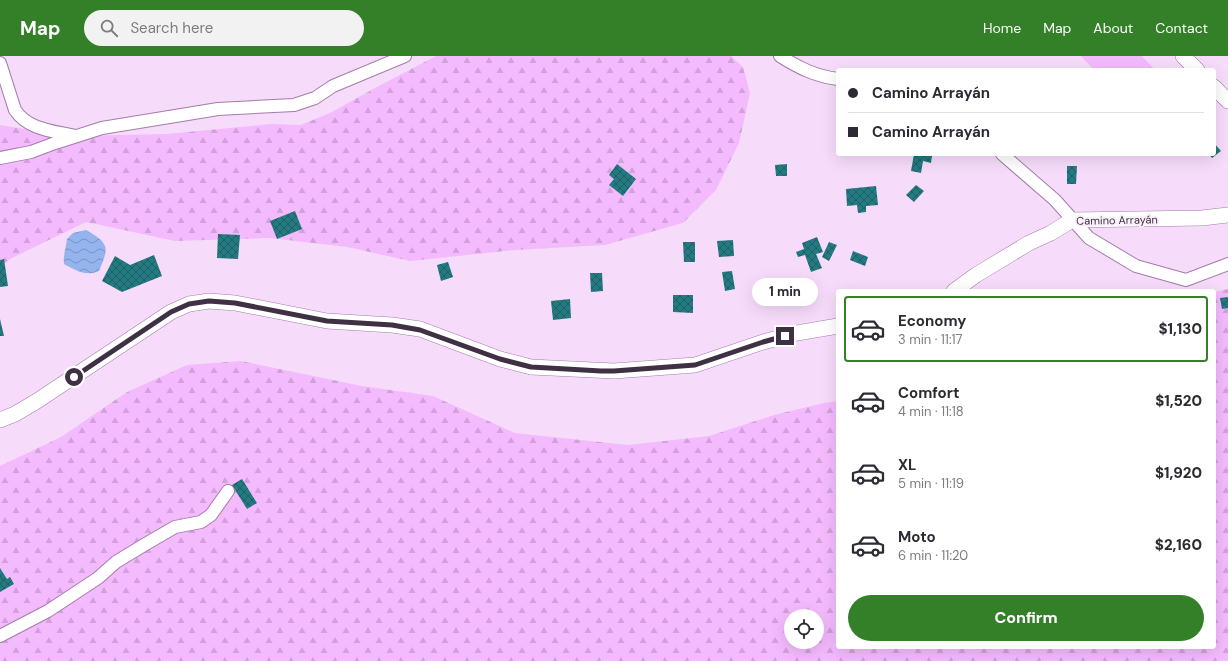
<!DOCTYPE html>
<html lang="en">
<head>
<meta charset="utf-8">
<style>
	:root { --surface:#fff; --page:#f2f2f3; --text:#2b2b33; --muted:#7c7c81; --line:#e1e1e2; --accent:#338029 }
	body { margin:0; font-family:"DM Sans",sans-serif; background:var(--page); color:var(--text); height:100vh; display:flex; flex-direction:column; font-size:15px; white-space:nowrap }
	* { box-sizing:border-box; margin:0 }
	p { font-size:13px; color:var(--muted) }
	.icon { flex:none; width:22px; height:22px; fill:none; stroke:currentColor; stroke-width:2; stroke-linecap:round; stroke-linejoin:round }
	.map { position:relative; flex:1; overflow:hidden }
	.panel { position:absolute; left:836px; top:233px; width:380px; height:360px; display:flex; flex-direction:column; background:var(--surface); border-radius:4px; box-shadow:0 4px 16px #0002 }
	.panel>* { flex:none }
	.guide { position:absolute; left:836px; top:12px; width:380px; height:88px; border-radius:4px; box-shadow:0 4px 16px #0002; display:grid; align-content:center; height:88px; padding:0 12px; background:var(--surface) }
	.controls { position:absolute; left:784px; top:553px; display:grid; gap:8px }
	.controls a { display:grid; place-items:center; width:40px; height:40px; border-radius:50%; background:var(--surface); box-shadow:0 4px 16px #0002; font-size:20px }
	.end { position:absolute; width:18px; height:18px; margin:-9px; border:5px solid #403043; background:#fff; box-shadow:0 0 0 2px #fff }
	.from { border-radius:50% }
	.bubble { position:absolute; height:28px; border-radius:14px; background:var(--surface); box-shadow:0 4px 16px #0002; font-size:13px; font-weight:800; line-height:28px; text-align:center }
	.guide b { display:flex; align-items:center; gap:14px; height:38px; font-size:15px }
	.guide b+b { border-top:1px solid var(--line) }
	.guide i { width:10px; height:10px; background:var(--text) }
	ul { padding:7px 0 0; list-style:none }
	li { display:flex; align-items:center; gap:12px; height:66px; margin:0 8px 6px; padding:0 4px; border:2px solid transparent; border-radius:4px }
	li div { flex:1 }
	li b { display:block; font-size:15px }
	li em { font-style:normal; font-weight:800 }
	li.selected { border-color:var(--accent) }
	li>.icon { width:36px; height:36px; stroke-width:1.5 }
	.primary-button { display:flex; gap:8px; margin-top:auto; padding:8px 12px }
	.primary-button a { flex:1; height:46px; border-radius:24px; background:var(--accent); color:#fff; font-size:16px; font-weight:800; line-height:46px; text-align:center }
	header { display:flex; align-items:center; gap:24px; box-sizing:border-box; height:56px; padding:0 20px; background:var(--accent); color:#fff }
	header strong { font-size:19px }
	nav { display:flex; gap:22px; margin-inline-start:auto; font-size:14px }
	.search { width:280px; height:36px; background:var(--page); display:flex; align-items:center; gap:10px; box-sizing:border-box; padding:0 14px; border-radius:22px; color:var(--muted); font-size:15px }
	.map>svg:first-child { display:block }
	.forest { fill:url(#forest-firs); fill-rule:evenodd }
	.garden { fill:#f4bafe }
	.water { fill:url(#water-waves) }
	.building { fill:url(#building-cross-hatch) }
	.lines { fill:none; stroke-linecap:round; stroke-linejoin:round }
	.minor-casing { stroke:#a37caa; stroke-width:14 }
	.tertiary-casing { stroke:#a37caa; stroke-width:16 }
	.minor { stroke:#fff; stroke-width:12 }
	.tertiary { stroke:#fff; stroke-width:15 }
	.route { stroke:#403043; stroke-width:5 }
	.labels { text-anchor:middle; stroke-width:4; stroke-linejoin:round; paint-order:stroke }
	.street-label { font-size:11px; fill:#403043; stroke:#f9f0fa }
</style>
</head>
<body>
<header>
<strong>Map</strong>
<div class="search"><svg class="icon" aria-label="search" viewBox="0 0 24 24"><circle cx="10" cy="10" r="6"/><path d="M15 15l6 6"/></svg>Search here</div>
<nav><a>Home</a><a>Map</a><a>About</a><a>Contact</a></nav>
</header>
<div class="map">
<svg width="1228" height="605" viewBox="0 0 1228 605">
	<defs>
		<pattern id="forest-firs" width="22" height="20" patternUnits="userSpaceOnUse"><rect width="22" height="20" fill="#f4bafe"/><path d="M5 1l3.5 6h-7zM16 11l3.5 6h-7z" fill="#d2a0db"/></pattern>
		<pattern id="water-waves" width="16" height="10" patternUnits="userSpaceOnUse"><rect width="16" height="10" fill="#93b4ed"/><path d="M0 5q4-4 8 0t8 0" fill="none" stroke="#7993c2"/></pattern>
		<pattern id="building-cross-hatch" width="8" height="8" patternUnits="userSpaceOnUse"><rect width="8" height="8" fill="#237b81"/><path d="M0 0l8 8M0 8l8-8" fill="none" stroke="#1f6066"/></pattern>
	</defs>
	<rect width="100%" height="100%" fill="#f6dcfa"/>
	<g class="forest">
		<path d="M436,0H731L743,11L750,37L739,87L716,134L683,167L605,189L516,194L410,205L347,191L270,182L175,185L86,166L12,202L0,210V69L68,80L166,78L272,68L301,69L332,56L375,32Z"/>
		<path d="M1228,233V605H0V410L61,381L127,336L187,309L241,305L362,330L433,340L515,377L628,389L709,380L774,359L824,347L838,345V591H1214V236ZM791,560H817V586H791Z"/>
	</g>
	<path class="garden" d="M1081,0H1142L1155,14H1094Z"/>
	<path class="water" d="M86,174C110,188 109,191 99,215C86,221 75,214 64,208C63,200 66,191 67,183L73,177Z"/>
	<g class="building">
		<path d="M1214,87L1221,95L1212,102L1209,98H1214Z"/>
		<path d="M914,98H925L932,100L931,107L923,105L921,117L911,115Z"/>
		<path d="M617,108L636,123L623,140L609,129L614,123L609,119Z"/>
		<path d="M787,108V120H776L775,109Z"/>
		<path d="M1067,110H1077L1076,128H1067Z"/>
		<path d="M916,129L924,135L914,146L906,139Z"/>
		<path d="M876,130L878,149L866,150V156L858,157L857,149L847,150L846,133Z"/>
		<path d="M295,155L302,173L277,183L270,165Z"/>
		<path d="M218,178L240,179L238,203L217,202Z"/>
		<path d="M817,181L823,196L816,198L822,212L811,216L805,199L798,201L796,196L804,193L802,187Z"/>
		<path d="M733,184L734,200L719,201L717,185Z"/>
		<path d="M683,186H695V206H684Z"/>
		<path d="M829,186L837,189L829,205L822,201Z"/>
		<path d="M853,195L868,201L865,210L850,204Z"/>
		<path d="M154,199L162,220L122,236L102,225L115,200L130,209Z"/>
		<path d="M4,203L8,230L0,231V204Z"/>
		<path d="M448,206L453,221L441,225L437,209Z"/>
		<path d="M732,215L735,233L725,235L722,216Z"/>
		<path d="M590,217H602L603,235L591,236Z"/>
		<path d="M673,239H693V257L673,256Z"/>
		<path d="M1228,241V252L1222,253L1220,242Z"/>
		<path d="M570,243L571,262L553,264L551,245Z"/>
		<path d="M0,263L4,280H0Z"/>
		<path d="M242,423L257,447L247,453L232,429Z"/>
		<path d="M0,512L7,523L10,521L14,528L0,536Z"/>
	</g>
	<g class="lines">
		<g class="minor-casing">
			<g id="minor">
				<path d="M780,0C799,12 815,20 838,23"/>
				<path d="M0,7L15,54C28,74 54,75 75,80"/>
				<path d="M1002,98L1055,144L1089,182L1136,210L1186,224L1228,208"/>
				<path d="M0,102L31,96L55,87L102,72L218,53L294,49L315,42L333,30L405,0"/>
				<path d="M0,580L48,555L98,522L116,506L144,489L175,471L201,466L211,459L228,435"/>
			</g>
		</g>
		<g class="tertiary-casing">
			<g id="tertiary">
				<path d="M1183,0L1197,14"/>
				<path d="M1214,31L1228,45"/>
				<path d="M954,235L976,219L1029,187L1051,177L1072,164L1202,162L1228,159"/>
				<path d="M0,364L15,358L37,345L171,256L189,248L209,245L235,247L327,265L392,269L420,273L500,303L531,311L614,315L695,309L763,286L797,277L838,270"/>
			</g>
		</g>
		<use href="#minor" class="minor"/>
		<use href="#tertiary" class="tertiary"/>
	</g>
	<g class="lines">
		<path class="route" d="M74,321L171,256L189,248L209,245L235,247L327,265L392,269L420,274L500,303L531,311L601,315H614L695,309L763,286L785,280"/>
	</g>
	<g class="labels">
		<g class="street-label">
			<text transform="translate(1117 164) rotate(-1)" y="4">Camino Arrayán</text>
		</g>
	</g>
</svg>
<div class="controls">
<a><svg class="icon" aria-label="locate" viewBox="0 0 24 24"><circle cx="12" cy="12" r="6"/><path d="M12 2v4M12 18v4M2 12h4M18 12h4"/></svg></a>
</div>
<i class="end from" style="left:74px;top:321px"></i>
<i class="end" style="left:785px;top:280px"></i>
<div class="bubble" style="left:752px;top:222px;width:66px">1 min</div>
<div class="guide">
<b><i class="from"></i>Camino Arrayán</b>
<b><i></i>Camino Arrayán</b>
</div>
<section class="panel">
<ul>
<li class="selected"><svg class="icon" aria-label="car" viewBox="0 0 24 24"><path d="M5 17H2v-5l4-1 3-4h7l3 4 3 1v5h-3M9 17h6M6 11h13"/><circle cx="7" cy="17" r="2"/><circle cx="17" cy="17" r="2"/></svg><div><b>Economy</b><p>3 min · 11:17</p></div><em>$1,130</em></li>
<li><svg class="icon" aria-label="car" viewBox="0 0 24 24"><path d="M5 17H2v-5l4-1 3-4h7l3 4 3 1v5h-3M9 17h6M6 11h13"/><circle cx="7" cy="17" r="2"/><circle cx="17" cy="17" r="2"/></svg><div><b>Comfort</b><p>4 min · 11:18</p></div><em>$1,520</em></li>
<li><svg class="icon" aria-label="car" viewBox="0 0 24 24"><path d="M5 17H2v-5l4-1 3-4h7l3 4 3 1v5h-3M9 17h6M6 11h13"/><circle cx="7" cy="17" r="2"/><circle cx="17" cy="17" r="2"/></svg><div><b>XL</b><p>5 min · 11:19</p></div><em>$1,920</em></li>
<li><svg class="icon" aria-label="car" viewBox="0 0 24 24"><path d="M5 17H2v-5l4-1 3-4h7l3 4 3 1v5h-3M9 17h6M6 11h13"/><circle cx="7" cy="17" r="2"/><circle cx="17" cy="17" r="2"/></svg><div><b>Moto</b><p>6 min · 11:20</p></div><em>$2,160</em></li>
</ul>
<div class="primary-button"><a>Confirm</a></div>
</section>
</div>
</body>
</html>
